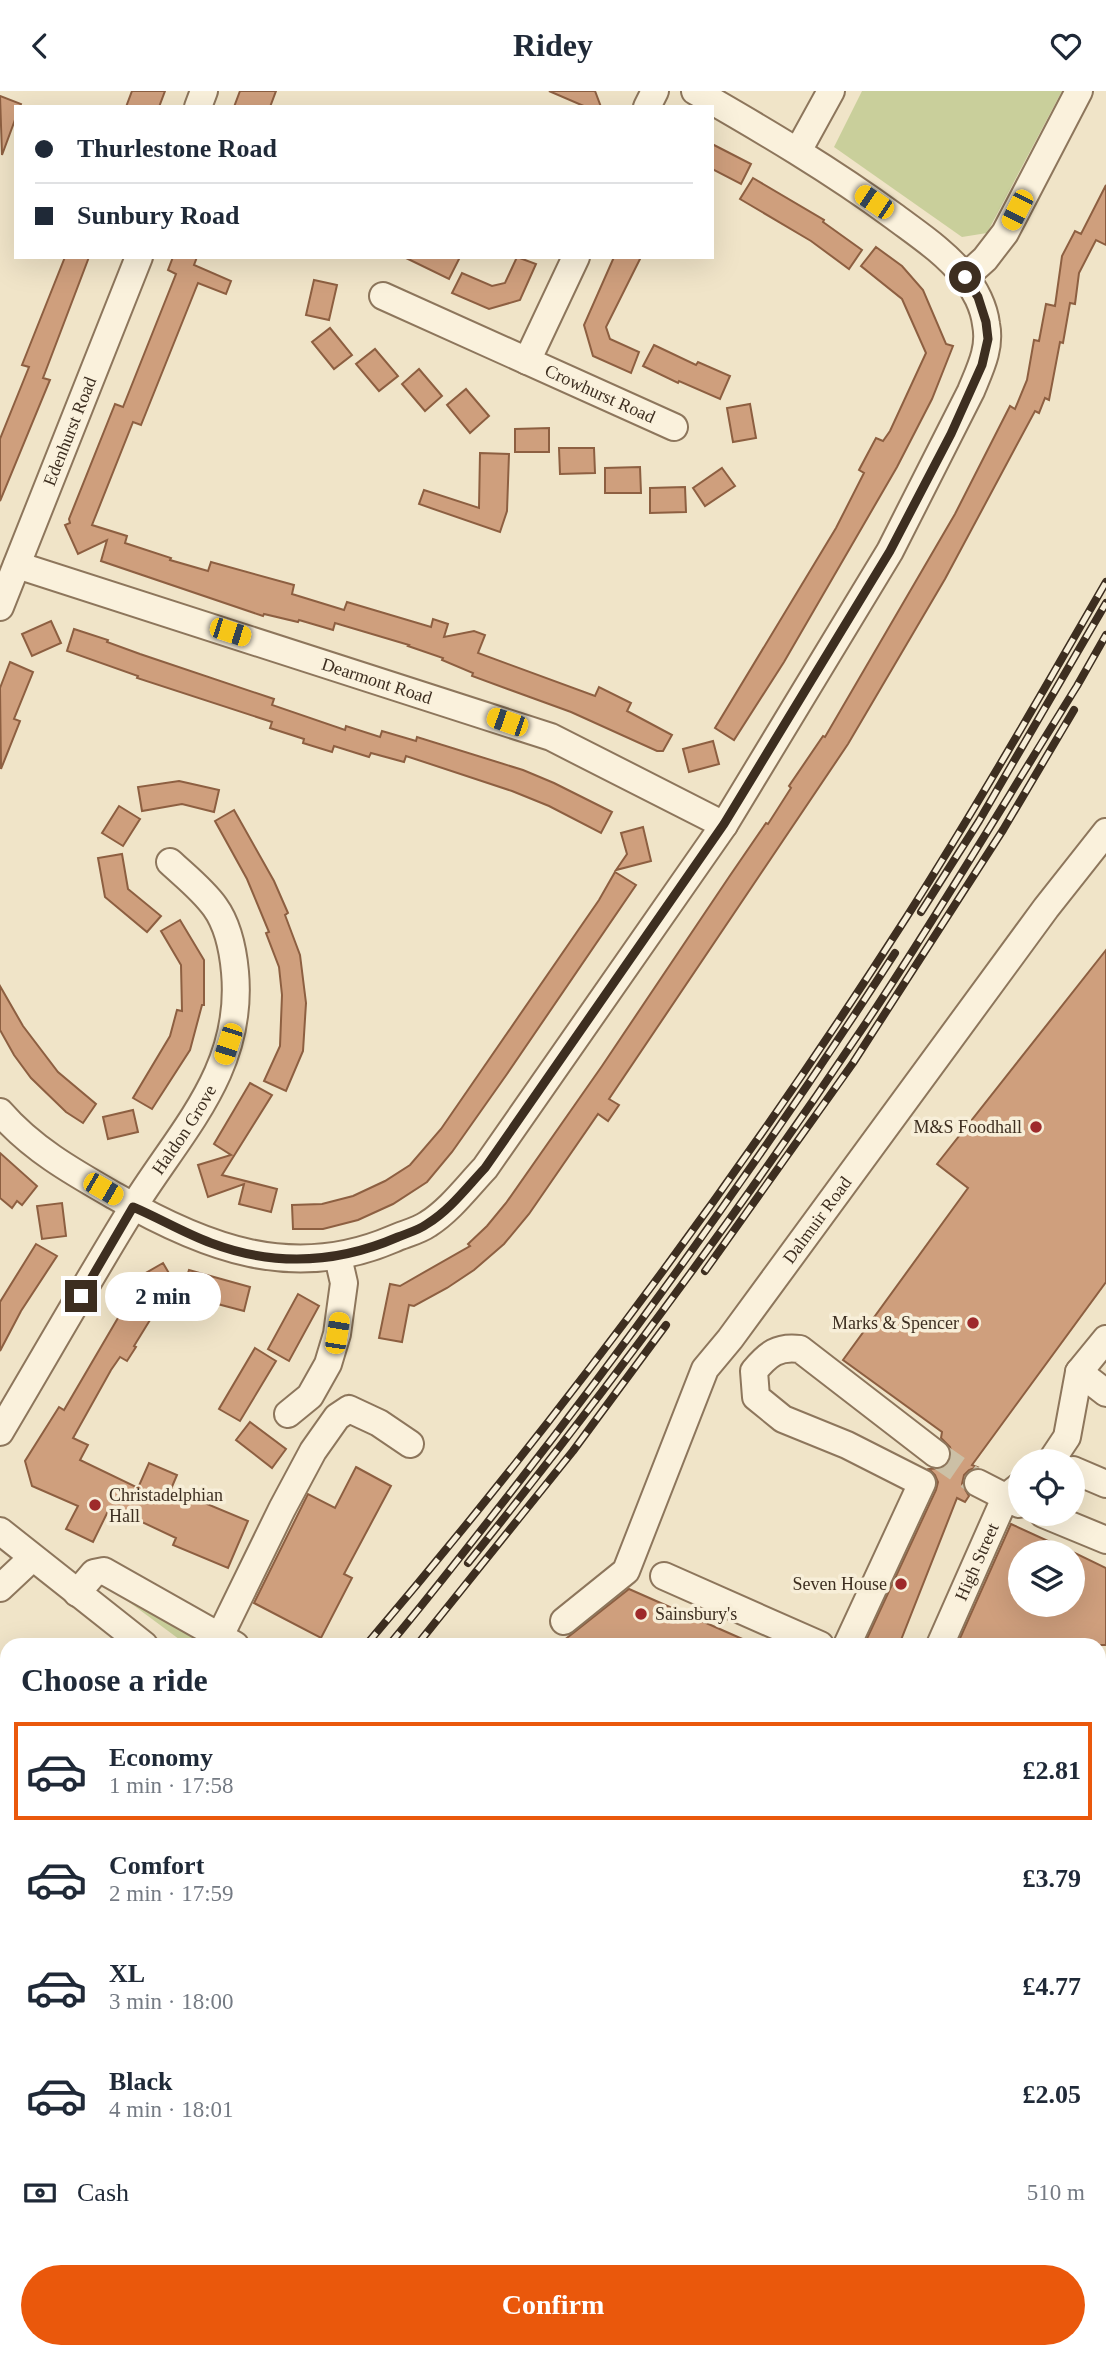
<!DOCTYPE html>
<html lang="en">
<head>
<meta charset="utf-8">
<style>
	:root { --surface:#fff; --page:#f2f2f3; --text:#1f2937; --muted:#747a83; --line:#e0e1e3; --accent:#ea580c }
	body { margin:0; font-family:Georgia,serif; background:var(--page); color:var(--text); height:100vh; display:flex; flex-direction:column; font-size:26px; white-space:nowrap }
	* { box-sizing:border-box; margin:0 }
	p { font-size:23px; color:var(--muted) }
	.icon { flex:none; width:38px; height:38px; fill:none; stroke:currentColor; stroke-width:2; stroke-linecap:round; stroke-linejoin:round }
	.map { position:relative; flex:1; overflow:hidden }
	.panel { position:absolute; left:0px; top:1547px; width:1106px; height:721px; display:flex; flex-direction:column; background:var(--surface); border-radius:21px 21px 0 0; box-shadow:0 7px 28px #0002 }
	.panel>* { flex:none }
	.banner { position:absolute; left:14px; top:14px; width:700px; height:154px; border-radius:0px; box-shadow:0 7px 28px #0002; display:grid; align-content:center; height:154px; padding:0 21px; background:var(--surface) }
	.fabs { position:absolute; left:1008px; top:1358px; display:grid; gap:14px }
	.fabs a { display:grid; place-items:center; width:77px; height:77px; border-radius:50%; background:var(--surface); box-shadow:0 7px 28px #0002; font-size:35px }
	.end { position:absolute; width:32px; height:32px; margin:-16px; border:9px solid #3d2e20; background:#fff; box-shadow:0 0 0 4px #fff }
	.from { border-radius:50% }
	.bubble { position:absolute; height:49px; border-radius:24px; background:var(--surface); box-shadow:0 7px 28px #0002; font-size:23px; font-weight:700; line-height:49px; text-align:center }
	.car { position:absolute; width:21px; height:42px; margin:-21px -10px; border-radius:9px; box-shadow:0 0 5px 2px #0007; background:linear-gradient(#f5c518 24%,#345 0 40%,#f5c518 0 76%,#345 0 86%,#f5c518 0) }
	.banner b { display:flex; align-items:center; gap:24px; height:66px; font-size:26px }
	.banner b+b { border-top:2px solid var(--line) }
	.banner i { width:18px; height:18px; background:var(--text) }
	ul { padding:0; list-style:none }
	li { display:flex; align-items:center; gap:21px; height:98px; margin:0 14px 10px; padding:0 7px; border:4px solid transparent; border-radius:0px }
	li div { flex:1 }
	li b { display:block; font-size:26px }
	li em { font-style:normal; font-weight:700 }
	li.selected { border-color:var(--accent) }
	li>.icon { width:63px; height:63px; stroke-width:1.5 }
	h2 { padding:0 21px; font-size:32px; line-height:84px }
	.pay { display:flex; align-items:center; gap:18px; height:77px; padding:0 21px; font-size:26px }
	.pay p { margin-inline-start:auto }
	.action { display:flex; gap:14px; margin-top:auto; padding:14px 21px }
	.action a { flex:1; height:80px; border-radius:42px; background:var(--accent); color:#fff; font-size:28px; font-weight:700; line-height:80px; text-align:center }
	header { display:flex; justify-content:space-between; align-items:center; height:91px; padding:0 21px; background:var(--surface); font-size:32px; font-weight:700 }
	.map>svg:first-child { display:block }
	.green { fill:#c9cf9b }
	.lines { fill:none; stroke-linecap:round; stroke-linejoin:round }
	.river { stroke:#a9c4bc; stroke-width:35 }
	.building { fill:#cf9f7d; stroke:#8d5f41; stroke-width:2 }
	.minor-tunnel { stroke:#ccc0a6; stroke-width:26; stroke-dasharray:26 13; stroke-linecap:butt }
	.minor-casing { stroke:#8d765c; stroke-width:30 }
	.minor { stroke:#faf1dc; stroke-width:26 }
	.rail-casing { stroke:#3d2e20; stroke-width:8 }
	.rail { stroke:#f7eed8; stroke-width:5; stroke-dasharray:16; stroke-linecap:butt }
	.route { stroke:#3d2e20; stroke-width:9 }
	.poi-dot { fill:#9e2a2b; stroke:#f7eed8; stroke-width:2.5 }
	.labels { text-anchor:middle; stroke-width:7; stroke-linejoin:round; paint-order:stroke }
	.street-label { font-size:18px; fill:#3d2e20; stroke:#f7eed8 }
	.poi-label { font-size:18px; fill:#3d2e20; stroke:#f7eed8; text-anchor:end }
</style>
</head>
<body>
<header><svg class="icon" aria-label="back" viewBox="0 0 24 24"><path d="M15 5l-7 7 7 7"/></svg>Ridey<svg class="icon" aria-label="heart" viewBox="0 0 24 24"><path d="M12 20l-8-8c-3-5 5-10 8-4 3-6 11-1 8 4z"/></svg></header>
<div class="map">
<svg width="1106" height="2268" viewBox="0 0 1106 2268">
	<rect width="100%" height="100%" fill="#f0e4c8"/>
	<g class="green">
		<path d="M862,0H1062L987,142L962,146L834,56Z"/>
		<path d="M125,1508H130L218,1554H187Z"/>
		<path d="M236,2261H277L282,2268H225Z"/>
		<path d="M362,2261H491L496,2268H352Z"/>
	</g>
	<g class="lines">
		<path class="river" d="M0,2115L6,2108"/>
	</g>
	<g class="building">
		<path d="M132,0H165L159,16H126Z"/>
		<path d="M240,0H276L270,16H234Z"/>
		<path d="M549,0H595L601,16H586Z"/>
		<path d="M0,5L21,13L20,16H16V26L2,64Z"/>
		<path d="M712,53L751,73L741,93L712,78Z"/>
		<path d="M753,87L824,129L823,131L862,159L849,178L811,150L740,108Z"/>
		<path d="M1106,94V154L1096,149L1079,182L1075,213L1070,212L1063,252L1060,251L1049,309L1045,307L1039,322L1035,320L945,488L848,653L609,1008L619,1014L608,1030L598,1023L529,1123L504,1153L474,1179L447,1197L414,1215L409,1214L402,1251L379,1247L390,1193L400,1195L470,1155L468,1153L487,1135L506,1112L602,975L729,786L766,732L768,733L791,697L789,695L823,645L825,646L955,423L1010,315L1015,318L1027,289L1034,249L1039,250L1046,213L1055,215L1062,165L1075,140L1081,143Z"/>
		<path d="M876,156L902,175L923,199L946,253L953,255L932,308L897,376L784,571L734,649L715,637L836,437L864,382L859,379L876,347L883,350L890,340L926,262L902,208L861,175Z"/>
		<path d="M65,166H89L43,287L50,289L0,410V348L29,276L22,274Z"/>
		<path d="M173,166H197L194,174L231,190L226,203L198,192L141,334L133,331L92,434L127,445L125,452L171,467L170,469L208,480L211,471L294,494L292,503L344,519L347,511L431,536L433,528L448,533L444,546L474,540L485,544L478,562L595,605L599,596L631,612L627,620L672,644L663,660H657L571,621L472,585L473,582L442,569L443,567L408,555L409,554L335,532L333,539L299,529L298,531L264,523L263,525L101,470L107,449L78,463L65,434L70,432L69,428L115,313L123,316L176,183L168,179Z"/>
		<path d="M404,166H460L449,188Z"/>
		<path d="M517,166L536,173L520,209L489,218L452,202L462,182L492,195L505,192Z"/>
		<path d="M614,166H641L606,236L610,248L639,261L631,282L593,265L584,234Z"/>
		<path d="M314,189L337,194L329,229L306,224Z"/>
		<path d="M330,237L352,264L334,278L312,251Z"/>
		<path d="M654,254L696,274L698,271L730,285L720,308L679,290L678,292L643,275Z"/>
		<path d="M375,258L398,285L379,300L356,273Z"/>
		<path d="M419,278L442,305L425,320L402,293Z"/>
		<path d="M466,298L489,325L470,342L447,314Z"/>
		<path d="M750,313L756,347L733,351L727,317Z"/>
		<path d="M549,337V361H515V338Z"/>
		<path d="M559,357H594L595,382L560,383Z"/>
		<path d="M480,362L509,363L507,420L500,441L419,413L424,399L479,417Z"/>
		<path d="M640,376L641,402H605V377Z"/>
		<path d="M722,377L735,395L705,415L693,397Z"/>
		<path d="M685,396L686,421L650,422V397Z"/>
		<path d="M51,530L61,552L32,565L22,543Z"/>
		<path d="M74,538L108,549L107,551L140,563L274,608L272,614L345,639L346,635L380,646L382,640L416,650L417,646L523,679L554,692L612,721L601,742L549,715L512,700L406,665L404,671L371,662L369,666L334,655L332,661L303,652L304,648L270,637L272,631L137,587L138,585L67,560Z"/>
		<path d="M10,571L33,581L14,628L20,630L1,678L0,597Z"/>
		<path d="M713,650L719,673L689,681L683,658Z"/>
		<path d="M179,690L219,699L214,721L182,713L142,720L138,696Z"/>
		<path d="M119,715L140,728L123,755L102,742Z"/>
		<path d="M234,719L274,790L288,822L285,824L300,864L306,912L303,960L286,1000L264,990L280,955L282,904L279,876L266,842L269,841L247,788L215,730Z"/>
		<path d="M643,736L651,770L616,779L627,763L621,742Z"/>
		<path d="M122,763L128,798L161,825L147,841L105,806L98,767Z"/>
		<path d="M615,781L636,794L507,983L452,1061L427,1091L393,1113L358,1129L323,1138H293L292,1114L322,1113L353,1105L385,1090L410,1074L441,1038L599,809Z"/>
		<path d="M180,829L204,869V914H202L190,959L152,1018L133,1007L170,945L177,919L182,920L181,874L161,840Z"/>
		<path d="M1106,859V1191L972,1374L977,1376L969,1379L964,1384L962,1393L969,1405L965,1411L957,1407L899,1554H864L936,1399L938,1391L935,1384L929,1378L943,1377L949,1372L952,1364L950,1356L941,1347L942,1341L843,1269L968,1097L937,1073Z"/>
		<path d="M0,895L23,935L58,981L96,1013L83,1032L66,1021L31,987L14,964L0,939Z"/>
		<path d="M250,992L272,1004L222,1084L277,1098L271,1121L239,1113L244,1093L208,1106L198,1074L231,1064L214,1053Z"/>
		<path d="M133,1019L138,1041L108,1048L103,1026Z"/>
		<path d="M0,1062L37,1095L22,1114L17,1110L12,1117L0,1107Z"/>
		<path d="M62,1112L66,1145L42,1148L37,1115Z"/>
		<path d="M36,1153L57,1165L21,1220L0,1260V1211Z"/>
		<path d="M163,1172L181,1203L189,1179L250,1196L244,1220L206,1210L205,1215L166,1203L134,1255L136,1256L127,1270L120,1266L111,1279L73,1347L88,1354L80,1369L138,1397L149,1372L177,1384L171,1398L248,1430L228,1477L173,1454L176,1447L110,1416L93,1451L66,1438L78,1415L32,1395L25,1370L59,1316L64,1319L139,1191L137,1187Z"/>
		<path d="M298,1203L319,1215L289,1270L268,1258Z"/>
		<path d="M255,1257L276,1270L240,1330L219,1318Z"/>
		<path d="M250,1331L286,1358L272,1377L236,1349Z"/>
		<path d="M356,1376L391,1395L344,1483L352,1487L321,1547L254,1512L308,1403L335,1417Z"/>
		<path d="M1011,1433L1072,1461H1020V1514H1073V1461L1106,1477V1554H957Z"/>
		<path d="M629,1498L756,1554H558Z"/>
	</g>
	<g class="lines">
		<path class="minor-tunnel" d="M936,1363L978,1392"/>
		<g class="minor-casing">
			<g id="minor">
				<path d="M198,16L204,0"/>
				<path d="M647,16L655,0"/>
				<path d="M798,60L831,0"/>
				<path d="M965,186L985,168L1005,142L1079,0"/>
				<path id="s1" d="M383,205L674,336"/>
				<path d="M527,270L576,166"/>
				<path id="s2" d="M17,474L551,646L724,734"/>
				<path id="s3" d="M0,516L139,166"/>
				<path d="M0,1021C32,1058 73,1081 115,1105C205,1157 293,1191 393,1148C404,1143 418,1140 428,1133C450,1119 467,1096 485,1077L724,734L890,460L971,300C980,278 991,257 986,233C984,216 975,198 964,185C945,161 919,144 895,126C831,79 763,39 695,0"/>
				<path d="M1079,1281L1106,1302"/>
				<path d="M288,1323L310,1305L328,1273L337,1243L344,1192L338,1166"/>
				<path id="s4" d="M0,1341C44,1267 87,1191 132,1118C180,1040 244,980 235,881C233,859 228,834 215,816C203,799 185,785 170,771"/>
				<path d="M1051,1370L1067,1346L1079,1281L1106,1248"/>
				<path d="M1073,1379L1106,1393"/>
				<path d="M978,1392L1019,1413"/>
				<path d="M1043,1423L1106,1449"/>
				<path d="M0,1440L144,1554"/>
				<path d="M664,1485L820,1554"/>
				<path d="M0,1497L32,1467"/>
				<path d="M77,1502L94,1482L104,1480L235,1554"/>
				<path id="s5" d="M564,1530L626,1480L705,1278L730,1248L1046,817L1106,741"/>
				<path d="M220,1545L282,1418L313,1360L337,1326L349,1318L379,1332L410,1353"/>
				<path d="M847,1554L922,1392L847,1354L783,1328L756,1306L754,1280C768,1263 778,1255 800,1258L936,1363"/>
				<path id="s6" d="M940,1554L1005,1407L1020,1395"/>
				<path d="M1099,1703L1106,1692"/>
				<path d="M0,1777L7,1771"/>
				<path d="M1099,2025L1106,2027"/>
				<path d="M1099,2053L1106,2055"/>
				<path d="M0,2179L7,2167"/>
				<path d="M0,2206L7,2215"/>
				<path d="M717,2261L729,2266"/>
				<path d="M1008,2261L1037,2268"/>
				<path d="M52,2268L67,2261"/>
				<path d="M970,2268L972,2261"/>
				<path d="M1058,2268L1065,2261"/>
			</g>
		</g>
		<use href="#minor" class="minor"/>
		<g class="rail-casing">
			<g id="rail">
				<path d="M921,821L979,730L1106,512"/>
				<path d="M705,1180L853,972L1003,739L1074,619"/>
				<path d="M468,1472C608,1298 741,1118 866,932C939,822 1007,707 1077,595L1106,544"/>
				<path d="M366,1554C562,1324 743,1081 906,827C976,717 1041,604 1106,491"/>
				<path d="M389,1554C431,1504 471,1452 511,1401C647,1227 775,1047 895,862"/>
				<path d="M417,1554L573,1360L666,1234"/>
				<path d="M0,1969L7,1962"/>
				<path d="M0,1993L7,1986"/>
				<path d="M0,2010L7,2002"/>
				<path d="M0,2029L7,2021"/>
			</g>
		</g>
		<use href="#rail" class="rail"/>
	</g>
	<g class="lines">
		<path class="route" d="M81,1205L133,1116C159,1127 184,1142 211,1152C275,1176 336,1173 398,1146C408,1142 419,1139 427,1133C450,1119 467,1096 485,1077L724,733L890,460L951,343L982,274L988,248L986,231L978,206L965,186"/>
	</g>
	<g class="poi-dot">
		<circle cx="1036" cy="1036" r="7"/>
		<circle cx="973" cy="1232" r="7"/>
		<circle cx="95" cy="1414" r="7"/>
		<circle cx="901" cy="1493" r="7"/>
		<circle cx="641" cy="1523" r="7"/>
	</g>
	<g class="labels">
		<g class="street-label">
			<text dy="6" stroke="none"><textPath href="#s1" startOffset="238">Crowhurst Road</textPath></text>
			<text dy="6" stroke="none"><textPath href="#s3" startOffset="189">Edenhurst Road</textPath></text>
			<text dy="6" stroke="none"><textPath href="#s2" startOffset="378">Dearmont Road</textPath></text>
			<text dy="6" stroke="none"><textPath href="#s4" startOffset="354">Haldon Grove</textPath></text>
			<text dy="6" stroke="none"><textPath href="#s5" startOffset="483">Dalmuir Road</textPath></text>
			<text dy="6" stroke="none"><textPath href="#s6" startOffset="91">High Street</textPath></text>
		</g>
		<g class="poi-label">
			<text x="1022" y="1042">M&amp;S Foodhall</text>
			<text x="959" y="1238">Marks &amp; Spencer</text>
			<text x="109" y="1410" text-anchor="start">Christadelphian<tspan x="109" dy="21">Hall</tspan></text>
			<text x="887" y="1499">Seven House</text>
			<text x="655" y="1529" text-anchor="start">Sainsbury's</text>
		</g>
	</g>
</svg>
<div class="fabs">
<a><svg class="icon" aria-label="locate" viewBox="0 0 24 24"><circle cx="12" cy="12" r="6"/><path d="M12 2v4M12 18v4M2 12h4M18 12h4"/></svg></a>
<a><svg class="icon" aria-label="layers" viewBox="0 0 24 24"><path d="M12 4l9 5-9 5-9-5zM3 14l9 5 9-5"/></svg></a>
</div>
<i class="end from" style="left:965px;top:186px"></i>
<i class="end" style="left:81px;top:1205px"></i>
<div class="bubble" style="left:105px;top:1181px;width:116px">2 min</div>
<i class="car" style="left:874px;top:111px;rotate:304deg"></i>
<i class="car" style="left:1017px;top:119px;rotate:207deg"></i>
<i class="car" style="left:230px;top:541px;rotate:108deg"></i>
<i class="car" style="left:507px;top:631px;rotate:289deg"></i>
<i class="car" style="left:228px;top:953px;rotate:198deg"></i>
<i class="car" style="left:103px;top:1098px;rotate:120deg"></i>
<i class="car" style="left:337px;top:1242px;rotate:9deg"></i>
<div class="banner">
<b><i class="from"></i>Thurlestone Road</b>
<b><i></i>Sunbury Road</b>
</div>
<section class="panel">
<h2>Choose a ride</h2>
<ul>
<li class="selected"><svg class="icon" aria-label="car" viewBox="0 0 24 24"><path d="M5 17H2v-5l4-1 3-4h7l3 4 3 1v5h-3M9 17h6M6 11h13"/><circle cx="7" cy="17" r="2"/><circle cx="17" cy="17" r="2"/></svg><div><b>Economy</b><p>1 min · 17:58</p></div><em>£2.81</em></li>
<li><svg class="icon" aria-label="car" viewBox="0 0 24 24"><path d="M5 17H2v-5l4-1 3-4h7l3 4 3 1v5h-3M9 17h6M6 11h13"/><circle cx="7" cy="17" r="2"/><circle cx="17" cy="17" r="2"/></svg><div><b>Comfort</b><p>2 min · 17:59</p></div><em>£3.79</em></li>
<li><svg class="icon" aria-label="car" viewBox="0 0 24 24"><path d="M5 17H2v-5l4-1 3-4h7l3 4 3 1v5h-3M9 17h6M6 11h13"/><circle cx="7" cy="17" r="2"/><circle cx="17" cy="17" r="2"/></svg><div><b>XL</b><p>3 min · 18:00</p></div><em>£4.77</em></li>
<li><svg class="icon" aria-label="car" viewBox="0 0 24 24"><path d="M5 17H2v-5l4-1 3-4h7l3 4 3 1v5h-3M9 17h6M6 11h13"/><circle cx="7" cy="17" r="2"/><circle cx="17" cy="17" r="2"/></svg><div><b>Black</b><p>4 min · 18:01</p></div><em>£2.05</em></li>
</ul>
<div class="pay"><svg class="icon" aria-label="cash" viewBox="0 0 24 24"><path d="M3 7h18v10H3z"/><circle cx="12" cy="12" r="2"/></svg>Cash<p>510 m</p></div>
<div class="action"><a>Confirm</a></div>
</section>
</div>
</body>
</html>
